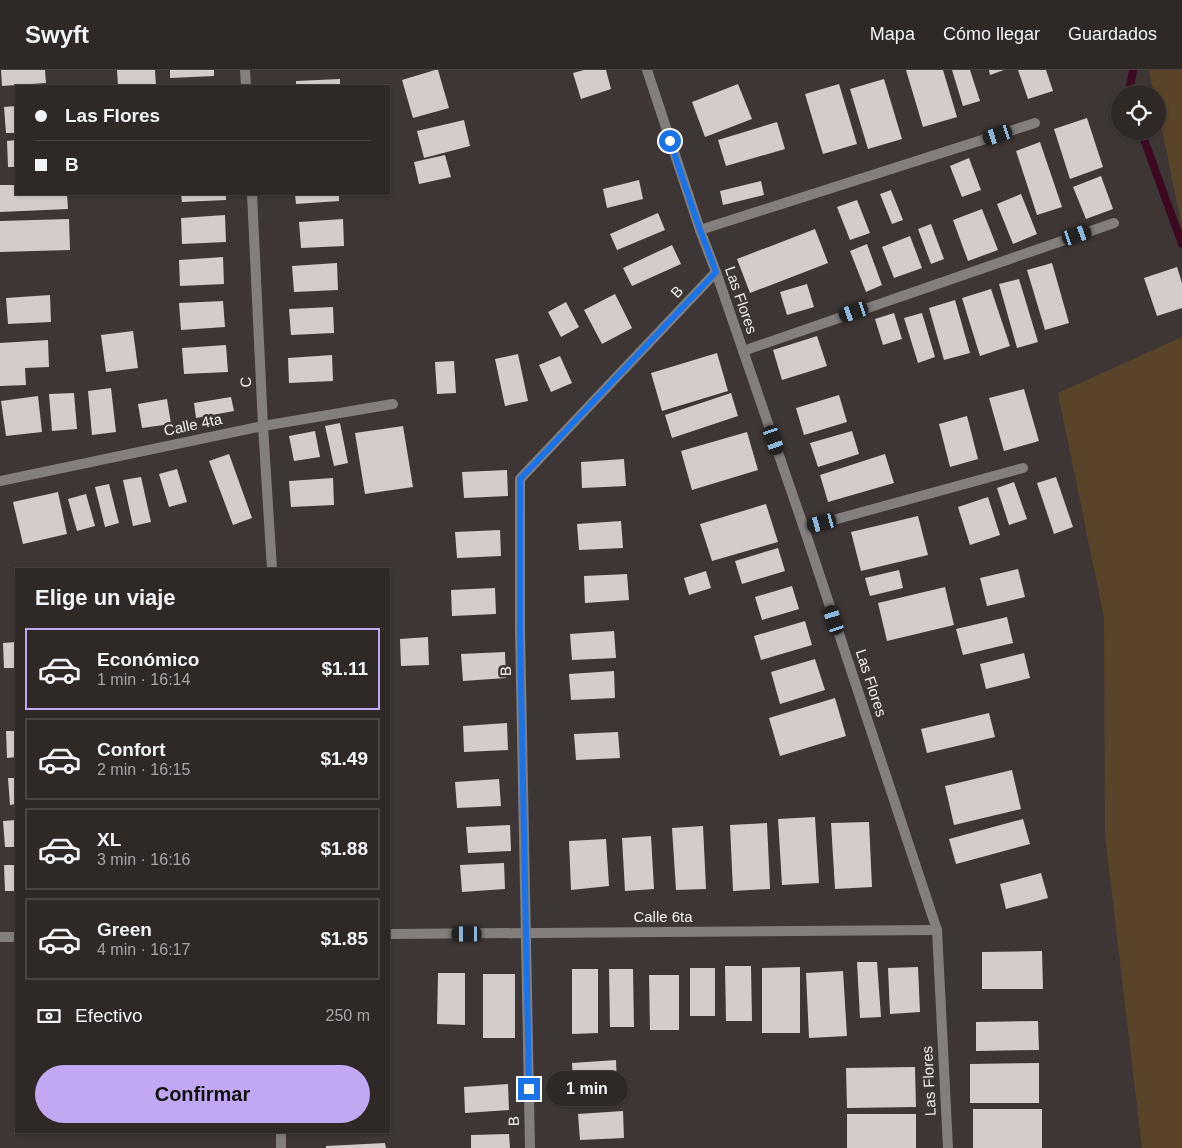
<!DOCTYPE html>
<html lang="es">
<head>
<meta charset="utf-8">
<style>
	:root { --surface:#2e2827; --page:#36302f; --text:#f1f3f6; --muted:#a7a6a7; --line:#494444; --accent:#c2a8f3 }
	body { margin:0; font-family:Helvetica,sans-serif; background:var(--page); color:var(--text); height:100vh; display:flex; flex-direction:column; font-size:19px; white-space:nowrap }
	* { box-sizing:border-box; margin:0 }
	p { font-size:16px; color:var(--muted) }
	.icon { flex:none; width:28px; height:28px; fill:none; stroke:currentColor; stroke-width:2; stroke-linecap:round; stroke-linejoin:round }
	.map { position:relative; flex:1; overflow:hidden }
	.panel { position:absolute; left:15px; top:498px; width:375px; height:565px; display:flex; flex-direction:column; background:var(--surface); border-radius:0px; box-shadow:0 1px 4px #0004,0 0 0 1px var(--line) }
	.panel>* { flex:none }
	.banner { position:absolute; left:15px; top:15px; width:375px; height:110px; border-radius:0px; box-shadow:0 1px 4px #0004,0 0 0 1px var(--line); display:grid; align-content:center; height:110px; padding:0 20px; background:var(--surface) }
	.buttons { position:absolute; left:1111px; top:15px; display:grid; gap:10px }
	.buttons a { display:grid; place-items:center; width:55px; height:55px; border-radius:50%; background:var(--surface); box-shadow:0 1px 4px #0004,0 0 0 1px var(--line); font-size:25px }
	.end { position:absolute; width:22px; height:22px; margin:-11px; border:6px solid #1a73e8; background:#fff; box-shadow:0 0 0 2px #fff }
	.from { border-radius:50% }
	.bubble { position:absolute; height:35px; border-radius:18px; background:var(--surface); box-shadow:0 1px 4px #0004,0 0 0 1px var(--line); font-size:16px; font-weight:700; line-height:35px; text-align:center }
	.car { position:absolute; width:15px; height:30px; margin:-15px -8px; border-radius:6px; box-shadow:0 0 4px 1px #0007; background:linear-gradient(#222 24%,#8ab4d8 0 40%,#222 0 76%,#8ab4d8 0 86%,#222 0) }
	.banner b { display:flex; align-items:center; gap:18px; height:48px; font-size:19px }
	.banner b+b { border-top:1px solid var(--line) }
	.banner i { width:12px; height:12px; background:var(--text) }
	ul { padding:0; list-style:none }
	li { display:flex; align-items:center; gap:15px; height:82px; margin:0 10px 8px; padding:0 10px; border:2px solid var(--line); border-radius:0px }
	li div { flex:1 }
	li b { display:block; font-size:19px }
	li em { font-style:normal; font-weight:700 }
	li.selected { border-color:var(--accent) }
	li>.icon { width:45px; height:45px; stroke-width:1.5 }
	h2 { padding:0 20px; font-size:22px; line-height:60px }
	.pay { display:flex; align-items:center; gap:12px; height:55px; padding:0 20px; font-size:19px }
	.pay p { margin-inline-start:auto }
	.button { display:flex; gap:10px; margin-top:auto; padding:10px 20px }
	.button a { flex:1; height:58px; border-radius:30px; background:var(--accent); color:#111; font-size:20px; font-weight:700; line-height:58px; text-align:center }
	header { display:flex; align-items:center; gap:30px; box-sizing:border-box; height:70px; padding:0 25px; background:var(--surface); border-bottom:1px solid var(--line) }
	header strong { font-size:24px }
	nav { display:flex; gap:28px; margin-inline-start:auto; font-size:18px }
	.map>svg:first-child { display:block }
	.green { fill:#594429 }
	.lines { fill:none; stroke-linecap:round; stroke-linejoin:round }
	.stream { stroke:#3d0922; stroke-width:8 }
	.building { fill:#d4cbcb }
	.street { stroke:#827f7d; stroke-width:10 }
	.route { stroke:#1a73e8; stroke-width:6 }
	.labels { text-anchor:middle; stroke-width:5; stroke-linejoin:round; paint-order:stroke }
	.street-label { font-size:15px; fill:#f3efee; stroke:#3d3634 }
</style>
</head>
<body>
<header>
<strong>Swyft</strong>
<nav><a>Mapa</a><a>Cómo llegar</a><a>Guardados</a></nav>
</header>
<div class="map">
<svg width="1182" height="1078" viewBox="0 0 1182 1078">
	<rect width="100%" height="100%" fill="#3d3634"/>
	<g class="green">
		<path d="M1149,0H1182V157L1158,41V24H1154Z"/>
		<path d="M1182,267V1078H1142L1105,765L1104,548L1058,323Z"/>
	</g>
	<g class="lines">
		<g class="stream">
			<path d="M1129,24L1133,0"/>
			<path d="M1141,61L1182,174"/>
		</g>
	</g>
	<g class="building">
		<path d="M1,0H45L46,13L2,16Z"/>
		<path d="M117,0H155L156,16H118Z"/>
		<path d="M170,0H214V6L170,8Z"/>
		<path d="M435,0H438L449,38L413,48L402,10Z"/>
		<path d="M584,0H606L611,19L581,29L573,3Z"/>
		<path d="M906,0H943L957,47L923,57Z"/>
		<path d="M952,0H970L980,31L963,36Z"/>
		<path d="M989,0H1004L990,5Z"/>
		<path d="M1018,0H1046L1053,21L1028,29Z"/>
		<path d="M340,9V16H296V11Z"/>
		<path d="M884,9L902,69L868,79L850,19Z"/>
		<path d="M738,14L752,49L705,67L692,32Z"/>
		<path d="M839,14L857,74L823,84L805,24Z"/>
		<path d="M16,36V63H6L4,37Z"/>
		<path d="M1087,48L1103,97L1070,109L1054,59Z"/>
		<path d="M464,50L470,76L424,88L417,61Z"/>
		<path d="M777,52L785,79L726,96L718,70Z"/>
		<path d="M16,70V97H8L7,71Z"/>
		<path d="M1040,72L1062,137L1037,145L1016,81Z"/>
		<path d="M445,85L451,107L419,114L414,92Z"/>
		<path d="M969,88L981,120L962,127L950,96Z"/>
		<path d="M1101,106L1113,139L1086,149L1073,117Z"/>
		<path d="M639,110L643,129L607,138L603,119Z"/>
		<path d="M761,111L764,125L723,135L720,121Z"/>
		<path d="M0,115H16V124H67L68,139L0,142Z"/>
		<path d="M891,120L903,150L892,154L880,124Z"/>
		<path d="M181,124H226V130L182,132Z"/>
		<path d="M295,124H339V131L296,134Z"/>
		<path d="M1021,124L1037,164L1013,174L997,134Z"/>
		<path d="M857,130L870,163L850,170L837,137Z"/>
		<path d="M982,139L998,180L968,191L953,150Z"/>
		<path d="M658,143L665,160L617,180L610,164Z"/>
		<path d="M225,145L226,172L182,174L181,148Z"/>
		<path d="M69,149L70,180L0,182V151Z"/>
		<path d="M343,149L344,176L301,178L299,152Z"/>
		<path d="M931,154L944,189L931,194L918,159Z"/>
		<path d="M815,159L828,193L750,223L737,189Z"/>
		<path d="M910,166L922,198L894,208L882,177Z"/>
		<path d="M867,174L882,215L866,222L850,181Z"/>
		<path d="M672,175L681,194L632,216L623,198Z"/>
		<path d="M223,187L224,214L180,216L179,190Z"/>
		<path d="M337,193L338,220L294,222L292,196Z"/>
		<path d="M1052,193L1069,253L1045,260L1027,200Z"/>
		<path d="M1177,197L1182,213V238L1157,246L1144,208Z"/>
		<path d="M1019,209L1038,272L1017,278L999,214Z"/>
		<path d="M807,214L814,237L787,245L780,222Z"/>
		<path d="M991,219L1010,276L980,286L962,228Z"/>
		<path d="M615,224L632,258L602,274L584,240Z"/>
		<path d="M50,225L51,252L8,254L6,228Z"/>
		<path d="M955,230L970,283L944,290L929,238Z"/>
		<path d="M223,231L225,257L181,260L179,233Z"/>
		<path d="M566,232L579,257L561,267L548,242Z"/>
		<path d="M333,237L334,263L291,265L289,239Z"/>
		<path d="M894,243L902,269L883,275L875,249Z"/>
		<path d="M922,243L935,287L918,293L904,248Z"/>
		<path d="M133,261L138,298L106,302L101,265Z"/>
		<path d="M817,266L827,296L782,310L773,280Z"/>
		<path d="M48,270L49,297L25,298L26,315L0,316V273Z"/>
		<path d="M226,275L228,302L184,304L182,278Z"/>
		<path d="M717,283L728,321L662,341L651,303Z"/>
		<path d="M518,284L528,331L505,336L495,289Z"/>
		<path d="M332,285L333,311L289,313L288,288Z"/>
		<path d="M560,286L572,313L551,322L539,295Z"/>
		<path d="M454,291L456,323L437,324L435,292Z"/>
		<path d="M111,318L116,362L92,365L88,321Z"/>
		<path d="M1024,319L1039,371L1004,381L989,328Z"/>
		<path d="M74,323L77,359L52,361L49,324Z"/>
		<path d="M731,323L738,346L672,368L665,345Z"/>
		<path d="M839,325L847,352L804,365L796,338Z"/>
		<path d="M38,326L42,362L6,366L1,331Z"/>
		<path d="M231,327L234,341L196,348L194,333Z"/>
		<path d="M167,329L171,354L142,358L138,334Z"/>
		<path d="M967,346L978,389L950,397L939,354Z"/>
		<path d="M340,353L348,393L334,396L325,356Z"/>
		<path d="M403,356L413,417L365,424L355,363Z"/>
		<path d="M315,361L320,387L294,391L289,366Z"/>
		<path d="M852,361L859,384L818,397L810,373Z"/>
		<path d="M747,362L758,400L692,420L681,381Z"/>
		<path d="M229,384L252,448L233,455L209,391Z"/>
		<path d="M885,384L894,413L828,432L820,405Z"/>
		<path d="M624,389L626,416L582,418L581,392Z"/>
		<path d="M177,399L187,432L169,437L159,404Z"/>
		<path d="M507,400L508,426L464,428L462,402Z"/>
		<path d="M141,407L151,452L133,456L123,410Z"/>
		<path d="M1056,407L1073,457L1054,464L1037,413Z"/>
		<path d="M333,408L334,435L291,437L289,411Z"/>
		<path d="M1014,412L1027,449L1009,455L997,418Z"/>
		<path d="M109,414L119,453L105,457L95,417Z"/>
		<path d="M58,422L67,464L23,474L13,432Z"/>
		<path d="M86,424L95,456L77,461L68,429Z"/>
		<path d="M988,427L1000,465L970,475L958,437Z"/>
		<path d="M766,434L778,472L712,491L700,454Z"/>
		<path d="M918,446L928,485L861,501L851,462Z"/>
		<path d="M621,451L623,478L579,480L577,454Z"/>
		<path d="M500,460L501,486L457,488L455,462Z"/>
		<path d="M778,478L785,501L742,514L735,491Z"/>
		<path d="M1018,499L1025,527L987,536L980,508Z"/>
		<path d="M899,500L903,518L870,526L865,508Z"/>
		<path d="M706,501L711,518L689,525L684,508Z"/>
		<path d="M627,504L629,530L585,533L584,506Z"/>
		<path d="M792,516L799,539L762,550L755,527Z"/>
		<path d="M945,517L954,555L887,571L878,533Z"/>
		<path d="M495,518L496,544L452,546L451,520Z"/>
		<path d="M1007,547L1013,573L963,585L956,559Z"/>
		<path d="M805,551L812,575L761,590L754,566Z"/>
		<path d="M614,561L616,588L572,590L570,564Z"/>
		<path d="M428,567L429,595L401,596L400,569Z"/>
		<path d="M16,572V598H4L3,573Z"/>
		<path d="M505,582L506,608L463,611L461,584Z"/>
		<path d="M1024,583L1030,608L986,619L980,594Z"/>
		<path d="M815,589L825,620L780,634L771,602Z"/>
		<path d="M614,601L615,628L571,630L569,604Z"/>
		<path d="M835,628L846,666L780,686L769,648Z"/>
		<path d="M989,643L995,667L927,683L921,659Z"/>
		<path d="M507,653L508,680L464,682L463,656Z"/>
		<path d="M6,661H16V687L7,688Z"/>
		<path d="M618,662L620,688L576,690L574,664Z"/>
		<path d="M1012,700L1021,739L954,755L945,716Z"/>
		<path d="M8,708H16V734L10,735Z"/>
		<path d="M499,709L501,736L457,738L455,712Z"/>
		<path d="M815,747L819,813L782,815L778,749Z"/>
		<path d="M1023,749L1030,774L956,794L949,769Z"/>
		<path d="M16,750V777H5L3,751Z"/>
		<path d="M869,752L872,817L835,819L831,753Z"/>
		<path d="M767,753L770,819L733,821L730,755Z"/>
		<path d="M510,755L511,781L468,783L466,757Z"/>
		<path d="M703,756L706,819L676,820L672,758Z"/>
		<path d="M651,766L654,819L625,821L622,768Z"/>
		<path d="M606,769L609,816L571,820L569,771Z"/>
		<path d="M504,793L505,819L462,822L460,795Z"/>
		<path d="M4,795H16V821H5Z"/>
		<path d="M1041,803L1048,828L1006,839L1000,814Z"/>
		<path d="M1042,881L1043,919H982V882Z"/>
		<path d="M857,892H877L881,947L860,948Z"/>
		<path d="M725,896H751L752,951H726Z"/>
		<path d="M800,897V963H762V898Z"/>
		<path d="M918,897L920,942L890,944L888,898Z"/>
		<rect x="690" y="898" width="25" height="48"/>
		<path d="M572,899H598V963L572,964Z"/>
		<path d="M609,899H633L634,957H610Z"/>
		<path d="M843,901L847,966L809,968L806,903Z"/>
		<path d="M438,903H465V955L437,954Z"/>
		<rect x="483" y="904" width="32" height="64"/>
		<path d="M649,905H679V960H650Z"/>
		<path d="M1038,951L1039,980L976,981V952Z"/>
		<path d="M616,990L617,1016L573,1018L572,993Z"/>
		<path d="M1039,993V1033H970V994Z"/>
		<path d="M915,997L916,1037L847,1038L846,998Z"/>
		<path d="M508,1014L509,1040L465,1043L464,1017Z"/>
		<rect x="973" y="1039" width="69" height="39"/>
		<path d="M623,1041L624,1068L580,1070L578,1044Z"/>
		<rect x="847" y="1044" width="69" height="34"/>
		<path d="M509,1064L510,1078H471V1065Z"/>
		<path d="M385,1073L386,1078H326V1076Z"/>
	</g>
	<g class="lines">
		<g class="street">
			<path d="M245,0L246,16"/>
			<path d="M647,0L700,160L716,202L804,458L937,860L948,1078"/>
			<path d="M252,124L263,356L272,499"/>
			<path d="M700,160L1035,53"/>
			<path d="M743,281L1114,153"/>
			<path d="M0,411L263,356L393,334"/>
			<path d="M804,458L1023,398"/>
			<path d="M389,864L937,860"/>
			<path d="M0,867H16"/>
			<path d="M281,1078V1061"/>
			<path d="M530,1078L520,560V409L716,202"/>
		</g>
	</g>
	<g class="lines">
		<path class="route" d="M529,1019L520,560V409L716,202L700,160L670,71"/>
	</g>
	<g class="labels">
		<g class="street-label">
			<text transform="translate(677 222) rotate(-47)" y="5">B</text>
			<text transform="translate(741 230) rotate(71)" y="5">Las Flores</text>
			<text transform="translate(246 312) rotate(-93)" y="5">C</text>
			<text transform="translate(193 355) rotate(-12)" y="5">Calle 4ta</text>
			<text transform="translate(506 601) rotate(-91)" y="5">B</text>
			<text transform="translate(871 613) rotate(72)" y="5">Las Flores</text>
			<text x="663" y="852">Calle 6ta</text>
			<text transform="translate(929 1011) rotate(-93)" y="5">Las Flores</text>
			<text transform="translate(514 1051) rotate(-91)" y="5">B</text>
		</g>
	</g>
</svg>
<div class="buttons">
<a><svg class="icon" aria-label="locate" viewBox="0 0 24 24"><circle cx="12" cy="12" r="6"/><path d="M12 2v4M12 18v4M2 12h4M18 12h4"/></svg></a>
</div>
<i class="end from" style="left:670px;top:71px"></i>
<i class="end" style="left:529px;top:1019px"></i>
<div class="bubble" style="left:546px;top:1001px;width:82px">1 min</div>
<i class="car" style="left:998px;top:65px;rotate:252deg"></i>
<i class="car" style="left:1077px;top:165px;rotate:71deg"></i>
<i class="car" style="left:854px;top:242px;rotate:251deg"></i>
<i class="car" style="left:774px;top:370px;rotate:161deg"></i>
<i class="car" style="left:822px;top:453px;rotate:255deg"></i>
<i class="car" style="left:834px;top:550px;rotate:342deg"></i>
<i class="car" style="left:467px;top:864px;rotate:270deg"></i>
<div class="banner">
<b><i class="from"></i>Las Flores</b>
<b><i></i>B</b>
</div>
<section class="panel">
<h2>Elige un viaje</h2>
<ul>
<li class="selected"><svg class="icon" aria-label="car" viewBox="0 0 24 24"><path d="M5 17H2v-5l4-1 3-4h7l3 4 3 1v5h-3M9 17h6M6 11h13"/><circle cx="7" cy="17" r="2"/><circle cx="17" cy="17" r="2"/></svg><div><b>Económico</b><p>1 min · 16:14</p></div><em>$1.11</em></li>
<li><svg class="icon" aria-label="car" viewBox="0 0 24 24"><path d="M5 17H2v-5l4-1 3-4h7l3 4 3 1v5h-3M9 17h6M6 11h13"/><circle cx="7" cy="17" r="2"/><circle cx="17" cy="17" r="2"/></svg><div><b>Confort</b><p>2 min · 16:15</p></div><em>$1.49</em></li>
<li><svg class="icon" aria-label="car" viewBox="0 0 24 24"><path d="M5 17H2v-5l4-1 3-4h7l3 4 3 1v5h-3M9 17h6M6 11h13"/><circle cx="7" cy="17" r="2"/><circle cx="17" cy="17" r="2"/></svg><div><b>XL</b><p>3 min · 16:16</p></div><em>$1.88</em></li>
<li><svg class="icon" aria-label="car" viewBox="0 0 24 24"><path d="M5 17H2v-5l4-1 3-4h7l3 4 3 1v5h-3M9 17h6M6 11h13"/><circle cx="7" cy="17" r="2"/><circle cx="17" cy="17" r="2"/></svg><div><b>Green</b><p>4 min · 16:17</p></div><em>$1.85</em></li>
</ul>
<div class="pay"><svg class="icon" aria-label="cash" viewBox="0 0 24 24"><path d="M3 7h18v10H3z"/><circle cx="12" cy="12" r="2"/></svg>Efectivo<p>250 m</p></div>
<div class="button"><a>Confirmar</a></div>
</section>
</div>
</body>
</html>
